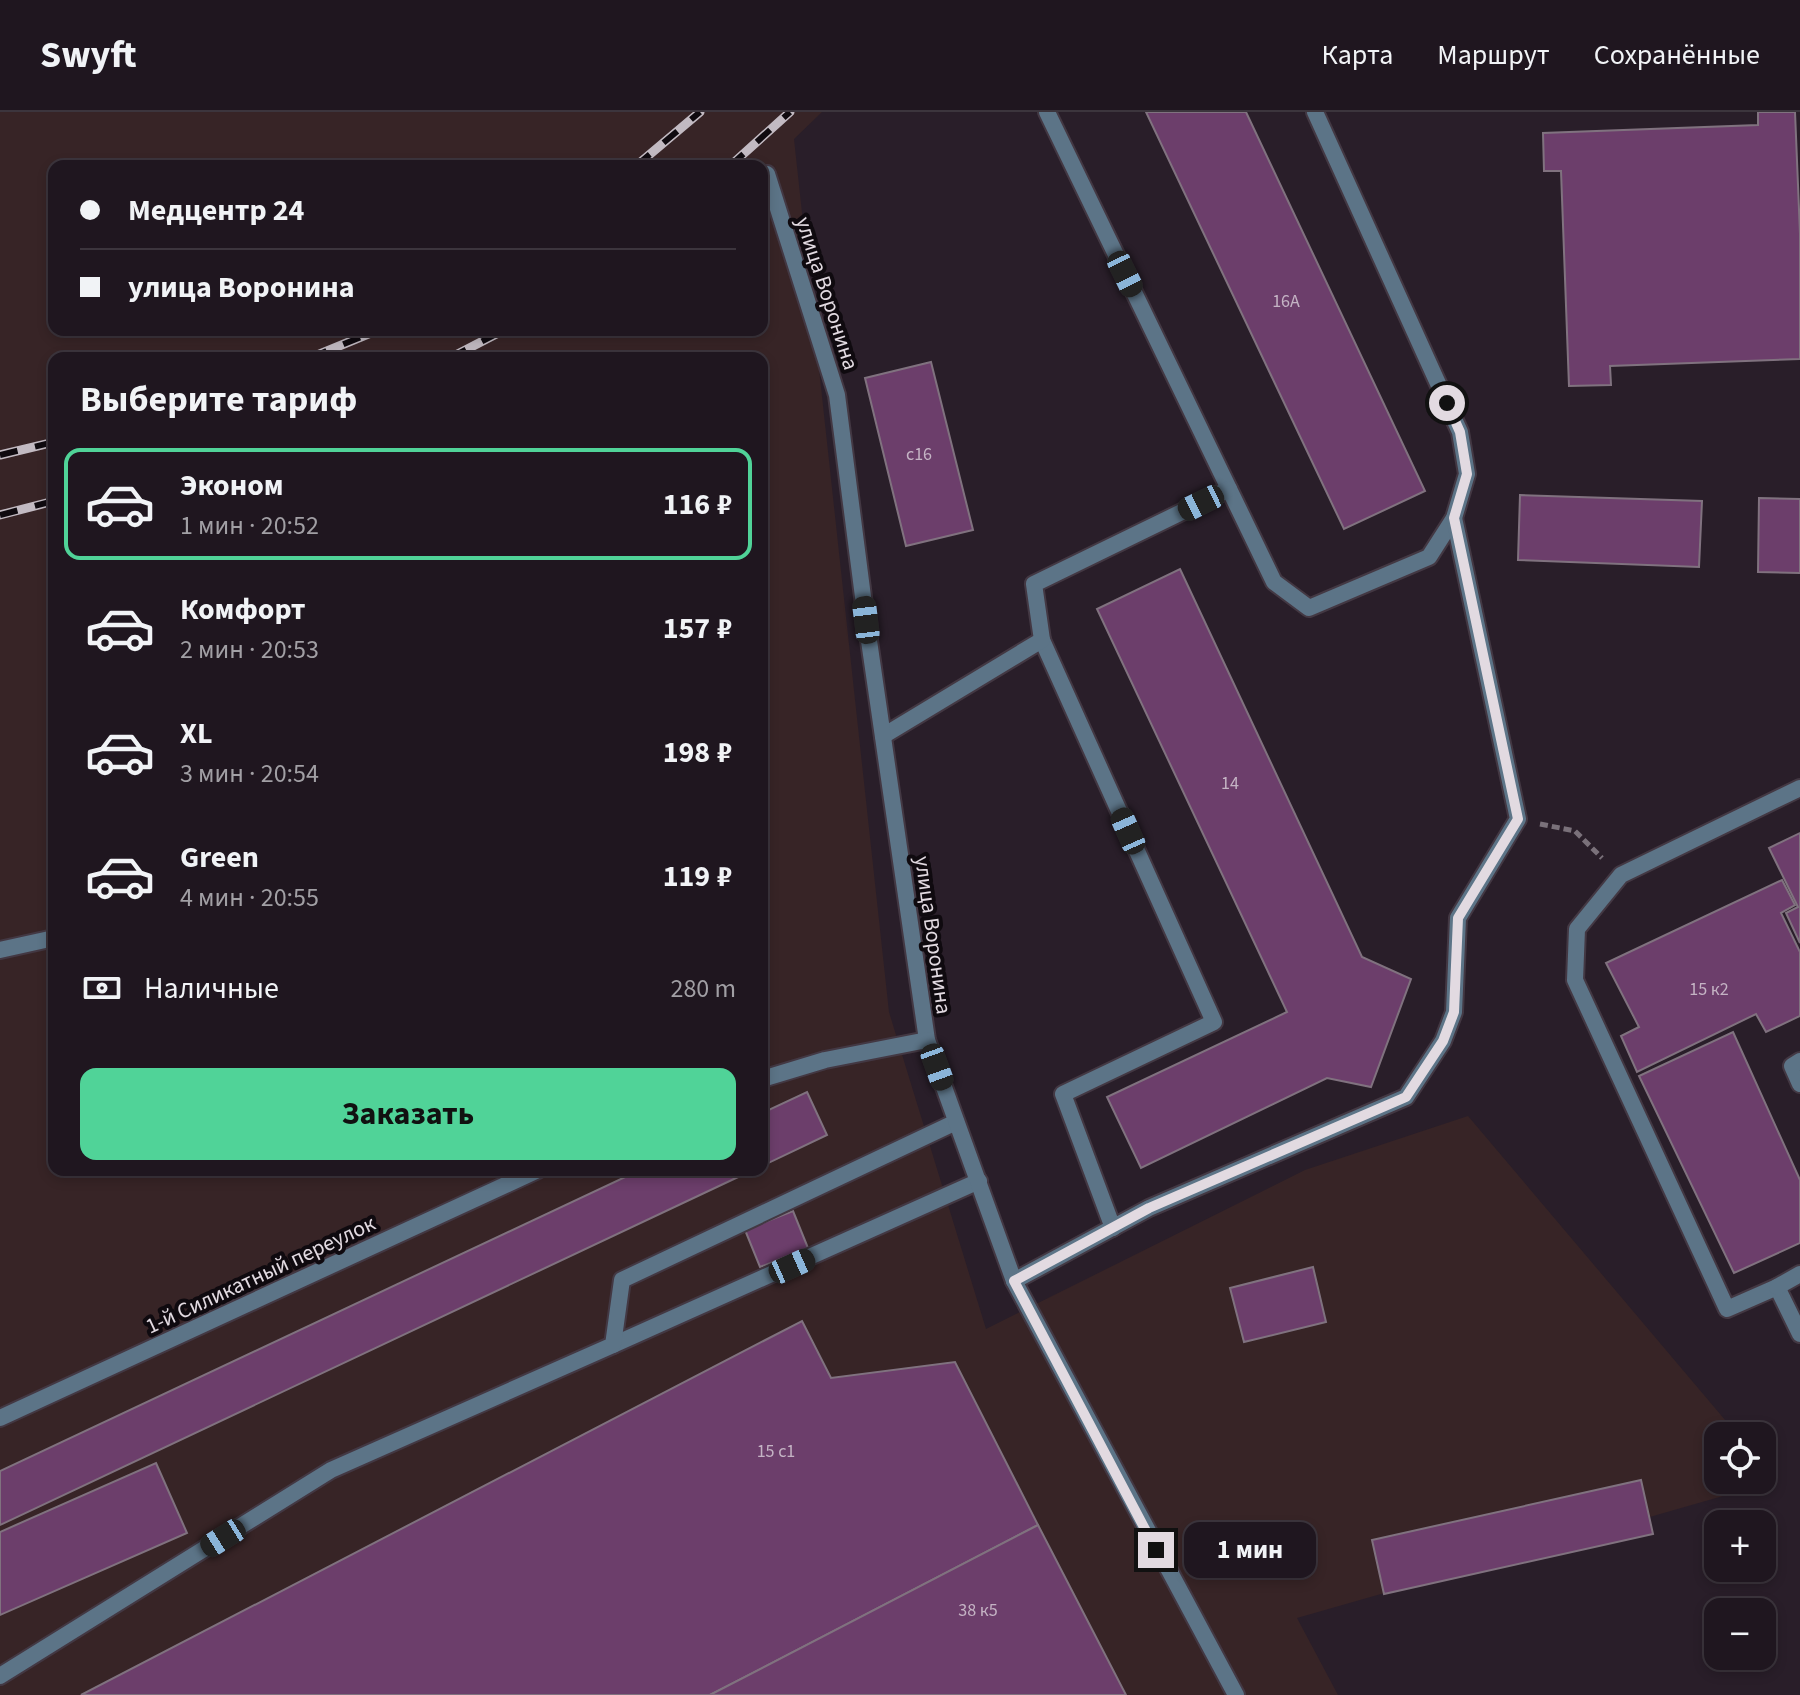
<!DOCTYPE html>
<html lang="ru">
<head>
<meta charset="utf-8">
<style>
	:root { --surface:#1f161f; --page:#2c232c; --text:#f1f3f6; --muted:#a19fa4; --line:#3c353d; --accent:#50d398 }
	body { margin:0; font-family:"Source Sans 3",sans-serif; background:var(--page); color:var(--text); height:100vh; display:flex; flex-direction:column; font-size:30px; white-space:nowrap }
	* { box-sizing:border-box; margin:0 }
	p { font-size:26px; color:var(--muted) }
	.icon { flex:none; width:44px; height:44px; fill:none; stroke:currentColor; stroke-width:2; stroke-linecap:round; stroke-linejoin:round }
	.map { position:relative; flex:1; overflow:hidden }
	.details { position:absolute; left:48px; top:240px; width:720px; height:824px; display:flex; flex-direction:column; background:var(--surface); border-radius:16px; box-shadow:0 4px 12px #0003,0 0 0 2px var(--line) }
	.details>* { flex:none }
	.hud { position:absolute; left:48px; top:48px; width:720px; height:176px; border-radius:16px; box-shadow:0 4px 12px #0003,0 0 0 2px var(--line); display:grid; align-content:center; height:176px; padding:0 32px; background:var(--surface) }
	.fabs { position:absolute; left:1704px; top:1310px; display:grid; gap:16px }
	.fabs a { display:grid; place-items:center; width:72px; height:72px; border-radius:16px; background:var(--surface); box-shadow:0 4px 12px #0003,0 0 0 2px var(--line); font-size:40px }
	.end { position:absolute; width:36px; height:36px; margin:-18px; border:10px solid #e2dae1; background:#111; box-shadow:0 0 0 4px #111 }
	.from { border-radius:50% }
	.bubble { position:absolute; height:56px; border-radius:16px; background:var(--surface); box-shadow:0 4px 12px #0003,0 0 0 2px var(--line); font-size:26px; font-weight:700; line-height:56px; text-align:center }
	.car { position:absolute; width:24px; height:48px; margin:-24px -12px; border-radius:10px; box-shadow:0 0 6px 2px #0007; background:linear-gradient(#222 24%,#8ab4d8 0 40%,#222 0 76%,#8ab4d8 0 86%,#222 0) }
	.hud b { display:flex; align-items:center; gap:28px; height:76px; font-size:30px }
	.hud b+b { border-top:2px solid var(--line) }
	.hud i { width:20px; height:20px; background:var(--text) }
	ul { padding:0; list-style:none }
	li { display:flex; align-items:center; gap:24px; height:112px; margin:0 16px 12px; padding:0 16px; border:4px solid transparent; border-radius:16px }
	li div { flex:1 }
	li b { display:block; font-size:30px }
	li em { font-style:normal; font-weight:700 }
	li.selected { border-color:var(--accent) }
	li>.icon { width:72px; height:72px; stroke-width:1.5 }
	h2 { padding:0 32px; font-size:36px; line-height:96px }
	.pay { display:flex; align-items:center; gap:20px; height:88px; padding:0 32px; font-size:30px }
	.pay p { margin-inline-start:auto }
	.cta { display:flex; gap:16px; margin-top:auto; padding:16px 32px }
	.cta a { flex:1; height:92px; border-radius:16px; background:var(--accent); color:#111; font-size:32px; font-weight:700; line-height:92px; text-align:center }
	header { display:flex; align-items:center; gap:48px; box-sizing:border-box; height:112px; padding:0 40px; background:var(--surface); border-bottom:2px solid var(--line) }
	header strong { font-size:38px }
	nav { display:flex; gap:44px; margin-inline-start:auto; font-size:28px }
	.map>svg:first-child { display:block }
	.industrial { fill:#372426; fill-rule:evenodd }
	.building { fill:#6c3e6b; stroke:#80727f; stroke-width:2 }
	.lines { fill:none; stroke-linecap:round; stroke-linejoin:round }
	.service-casing { stroke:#433843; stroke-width:20 }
	.minor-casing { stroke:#433843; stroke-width:20 }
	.path { stroke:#7a717a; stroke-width:5; stroke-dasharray:8 4; stroke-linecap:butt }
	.service { stroke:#5c7487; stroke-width:16 }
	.minor { stroke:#5c7487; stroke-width:16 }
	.rail-casing { stroke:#c2bac2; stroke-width:9 }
	.rail { stroke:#0f0a0f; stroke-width:6; stroke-dasharray:18; stroke-linecap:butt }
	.route { stroke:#e2dae1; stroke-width:10 }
	.labels { text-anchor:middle; stroke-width:8; stroke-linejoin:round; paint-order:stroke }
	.number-label { font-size:18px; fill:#c4b3c4 }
	.street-label { font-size:22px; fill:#e2dae1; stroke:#0f0a0f }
</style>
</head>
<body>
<header>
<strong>Swyft</strong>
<nav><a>Карта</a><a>Маршрут</a><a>Сохранённые</a></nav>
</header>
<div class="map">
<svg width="1800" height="1583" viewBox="0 0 1800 1583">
	<rect width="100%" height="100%" fill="#291e29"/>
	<path class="industrial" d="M0,0H822L794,27L889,900L986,1217L1305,1058L1468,1004L1731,1315V1324H1718V1368H1730V1382L1297,1506L1338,1583H0ZM54,54H762V218H54ZM54,246H762V1058H54Z"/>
	<g class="building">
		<path d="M1146,0H1246L1425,379L1344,417Z"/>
		<path d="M1758,0H1795L1800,122V247L1610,254L1611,273L1569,274L1561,59H1544L1543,21L1758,13Z"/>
		<path d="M931,250L973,418L906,434L865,266Z"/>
		<path d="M1520,383L1702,389L1699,455L1518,448Z"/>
		<path d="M1759,386L1800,387V461L1758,460Z"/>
		<path d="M1180,457L1362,845L1411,867L1371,975L1327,966L1141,1056L1107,985L1287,900L1097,497Z"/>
		<path d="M1800,721V831L1786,801L1798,795L1769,736Z"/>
		<path d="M1782,768L1795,793L1781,801L1800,840V904L1766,920L1756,902L1637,960L1621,924L1639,915L1606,851Z"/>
		<path d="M1733,920L1800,1068V1131L1734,1161L1639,964Z"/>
		<path d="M807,980L827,1023L762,1054V1001Z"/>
		<path d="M640,1058H753L0,1413V1359Z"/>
		<path d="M793,1099L808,1136L760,1155L745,1118Z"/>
		<path d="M1313,1155L1326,1210L1244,1230L1230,1176Z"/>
		<path d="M802,1209L831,1266L955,1250L1038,1413L710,1583H81Z"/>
		<path d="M156,1351L187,1421L0,1503V1420Z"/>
		<path d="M1641,1368L1653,1422L1384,1482L1372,1428Z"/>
		<path d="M1038,1413L1126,1583H710Z"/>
	</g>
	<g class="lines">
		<g class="service-casing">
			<g id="service">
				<path d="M1047,0L1274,470L1309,496L1429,445L1454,406L1467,362L1460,320L1315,0"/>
				<path d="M1042,528L1214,910L1063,982L1113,1116"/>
				<path d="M883,624L1042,528L1034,472L1229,377"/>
				<path d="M1800,676L1621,763L1577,817L1575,868L1727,1197L1777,1175L1800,1222"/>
				<path d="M0,838L54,826"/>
				<path d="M1800,949L1792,954L1800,972"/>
				<path d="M1014,1169L1149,1096L1406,985L1443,929L1454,900L1458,806L1518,707L1454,406"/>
				<path d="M1777,1175L1800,1162"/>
				<path d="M613,1233L979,1069"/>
				<path d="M0,1564L331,1358L613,1233L622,1168L956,1010"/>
			</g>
		</g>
		<g class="minor-casing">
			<g id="minor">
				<path d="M767,62L837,283L866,508L927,928L1014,1169L1236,1583"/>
				<path d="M762,967L825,948L927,928"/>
				<path d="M0,1306L538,1058"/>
			</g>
		</g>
		<path class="path" d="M1540,712L1575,719L1602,746"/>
		<use href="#service" class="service"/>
		<use href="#minor" class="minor"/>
		<g class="rail-casing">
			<g id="rail">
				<path d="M636,54L700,0"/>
				<path d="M730,54L790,0"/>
				<path d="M310,246L378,218"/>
				<path d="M450,246L504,218"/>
				<path d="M0,343L54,330"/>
				<path d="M0,403L54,389"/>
			</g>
		</g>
		<use href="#rail" class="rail"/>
	</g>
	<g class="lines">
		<path class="route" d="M1156,1438L1014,1169L1149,1096L1406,985L1443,929L1454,900L1458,806L1518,707L1454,406L1467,362L1460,320L1447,291"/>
	</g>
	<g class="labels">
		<g class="number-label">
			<text x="1286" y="195">16А</text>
			<text x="919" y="348">с16</text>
			<text x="1230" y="677">14</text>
			<text x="1709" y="883">15 к2</text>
			<text x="776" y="1345">15 с1</text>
			<text x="978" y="1504">38 к5</text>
		</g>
		<g class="street-label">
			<text transform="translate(828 181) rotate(72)" y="8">улица Воронина</text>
			<text transform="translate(934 823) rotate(82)" y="8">улица Воронина</text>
			<text transform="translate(260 1162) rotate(-25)" y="8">1-й Силикатный переулок</text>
		</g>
	</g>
</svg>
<div class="fabs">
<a><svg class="icon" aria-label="locate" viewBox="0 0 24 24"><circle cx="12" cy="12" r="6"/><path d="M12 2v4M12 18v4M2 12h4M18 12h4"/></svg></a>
<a>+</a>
<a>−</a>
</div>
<i class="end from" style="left:1447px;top:291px"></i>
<i class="end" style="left:1156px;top:1438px"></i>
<div class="bubble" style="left:1184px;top:1410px;width:132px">1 мин</div>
<i class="car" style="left:1125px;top:162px;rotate:154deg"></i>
<i class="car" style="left:1201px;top:391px;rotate:244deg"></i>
<i class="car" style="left:866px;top:508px;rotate:353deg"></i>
<i class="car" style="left:1128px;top:719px;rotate:336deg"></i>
<i class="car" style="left:937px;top:955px;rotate:160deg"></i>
<i class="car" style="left:792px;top:1154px;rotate:66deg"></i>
<i class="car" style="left:223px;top:1426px;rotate:238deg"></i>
<div class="hud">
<b><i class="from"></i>Медцентр 24</b>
<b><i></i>улица Воронина</b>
</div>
<section class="details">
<h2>Выберите тариф</h2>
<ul>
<li class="selected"><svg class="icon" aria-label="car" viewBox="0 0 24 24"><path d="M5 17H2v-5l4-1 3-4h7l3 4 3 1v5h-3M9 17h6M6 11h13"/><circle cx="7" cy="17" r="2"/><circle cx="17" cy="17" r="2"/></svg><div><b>Эконом</b><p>1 мин · 20:52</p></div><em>116 ₽</em></li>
<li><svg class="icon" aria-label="car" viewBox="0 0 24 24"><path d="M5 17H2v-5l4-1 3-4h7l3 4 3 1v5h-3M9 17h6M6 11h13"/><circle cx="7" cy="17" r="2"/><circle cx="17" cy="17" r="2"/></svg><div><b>Комфорт</b><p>2 мин · 20:53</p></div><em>157 ₽</em></li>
<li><svg class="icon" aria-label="car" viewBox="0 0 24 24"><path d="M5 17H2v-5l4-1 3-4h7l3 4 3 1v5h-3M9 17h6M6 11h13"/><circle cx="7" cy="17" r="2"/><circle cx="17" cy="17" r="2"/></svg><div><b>XL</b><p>3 мин · 20:54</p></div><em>198 ₽</em></li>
<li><svg class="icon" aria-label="car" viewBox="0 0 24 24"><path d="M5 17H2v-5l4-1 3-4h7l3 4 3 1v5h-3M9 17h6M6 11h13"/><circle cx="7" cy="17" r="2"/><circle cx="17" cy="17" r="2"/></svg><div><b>Green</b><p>4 мин · 20:55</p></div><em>119 ₽</em></li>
</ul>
<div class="pay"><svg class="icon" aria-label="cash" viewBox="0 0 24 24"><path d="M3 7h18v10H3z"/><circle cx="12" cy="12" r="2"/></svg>Наличные<p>280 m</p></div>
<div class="cta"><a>Заказать</a></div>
</section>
</div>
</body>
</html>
